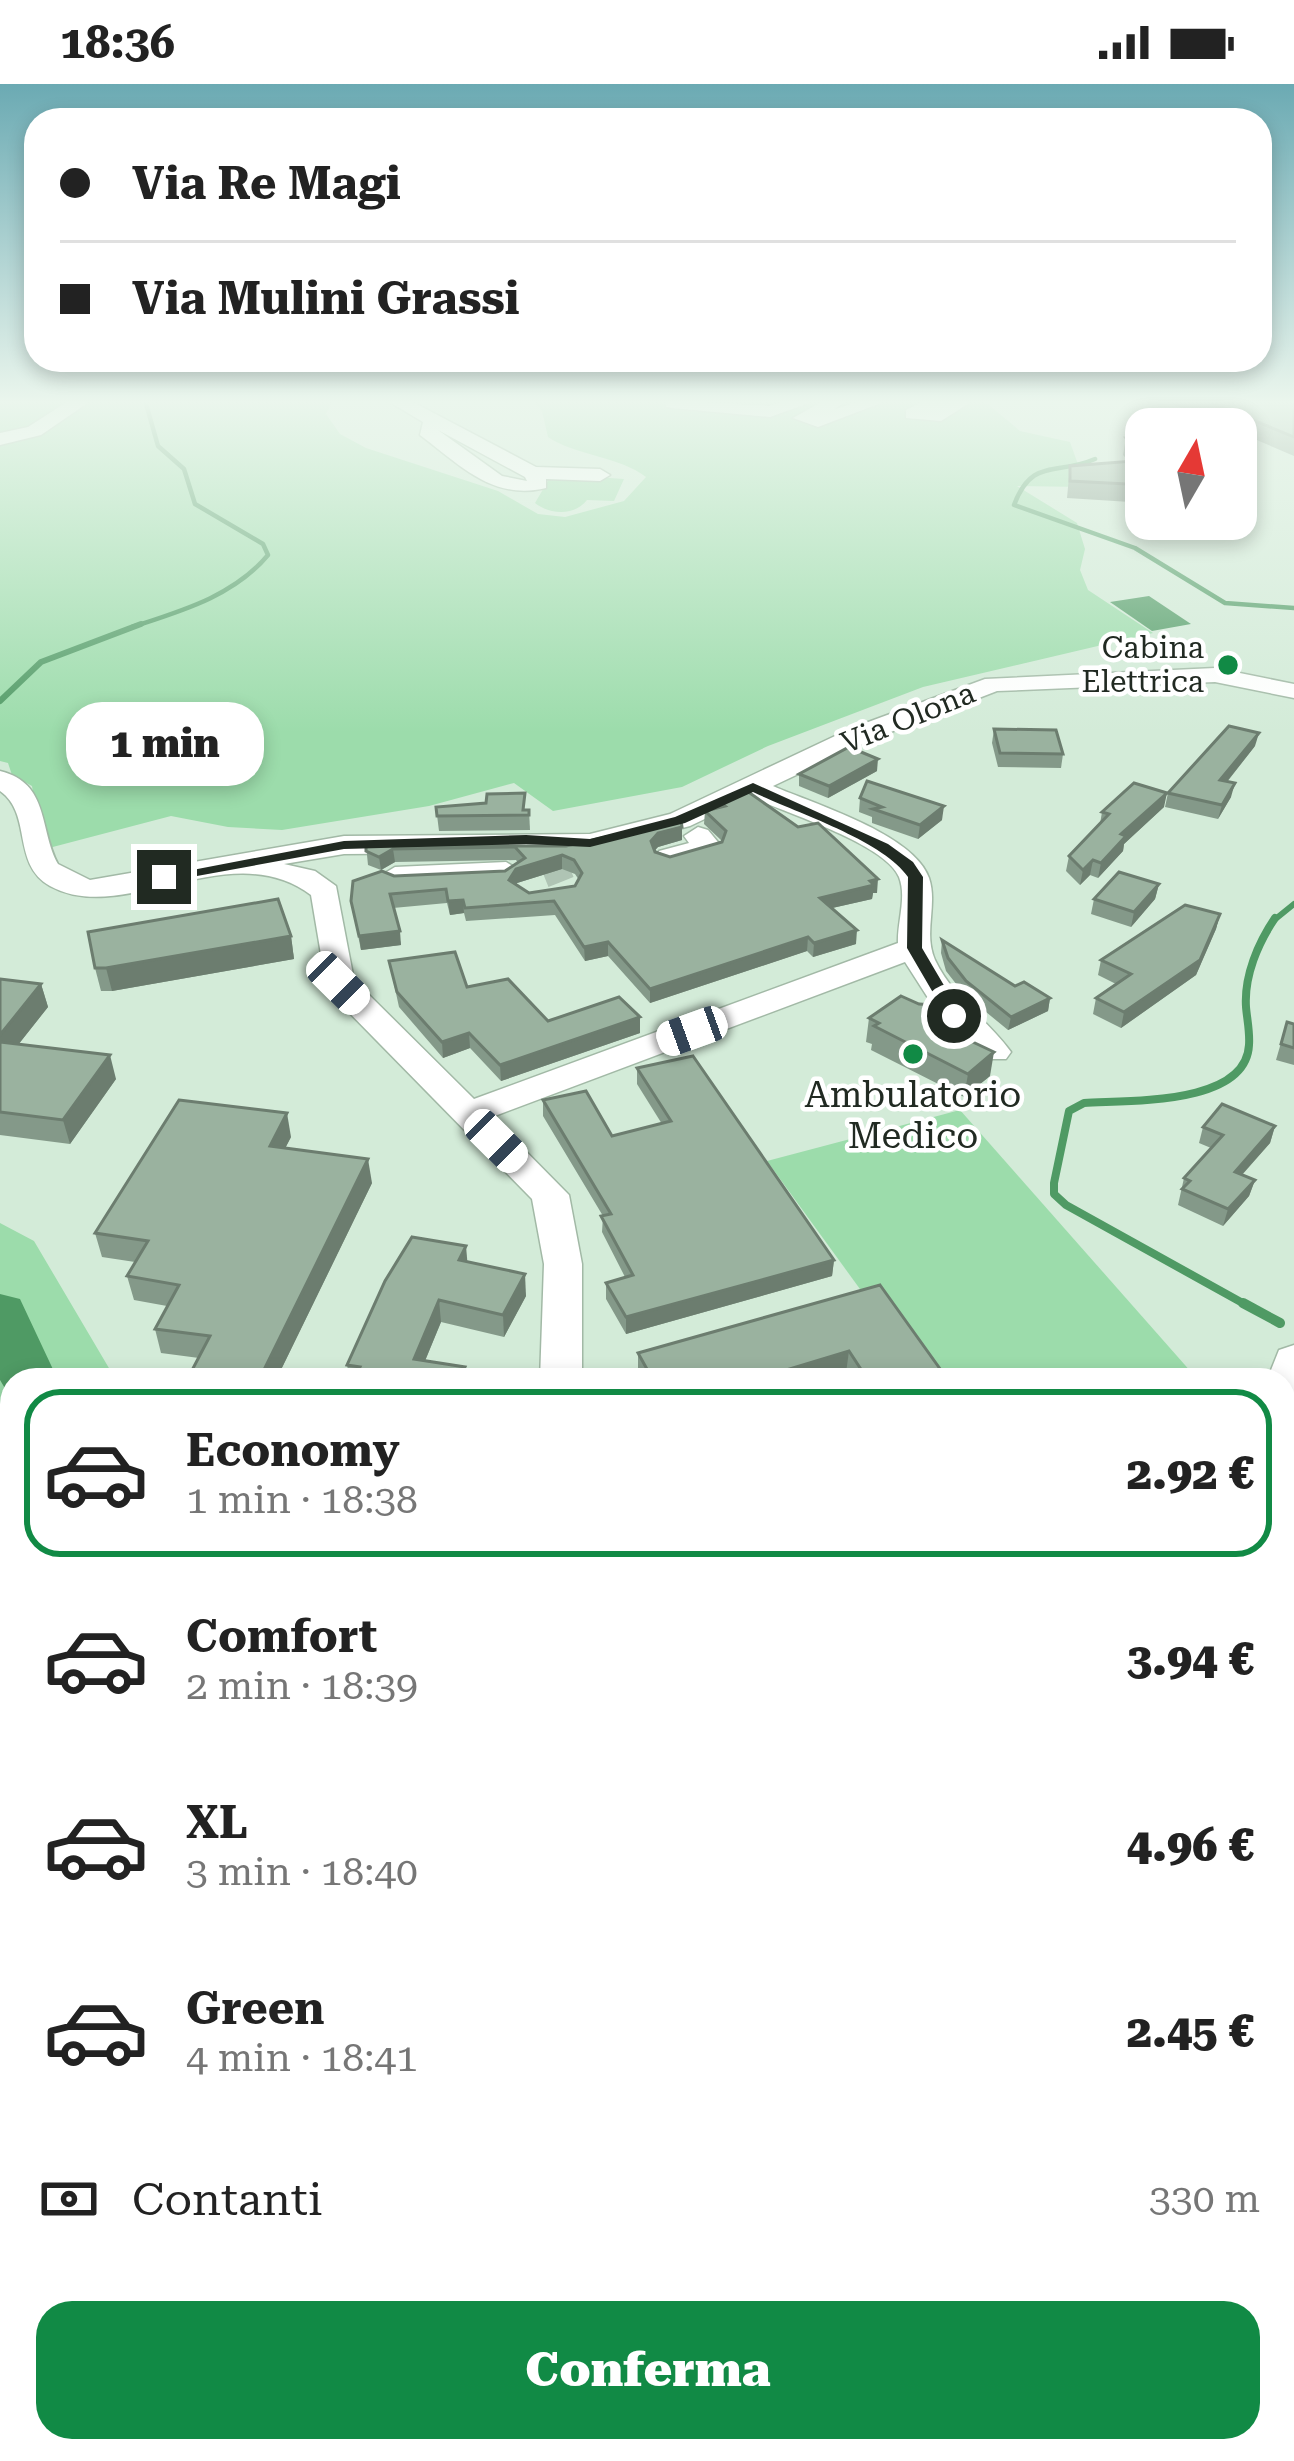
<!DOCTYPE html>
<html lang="it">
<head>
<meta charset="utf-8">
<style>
	:root { --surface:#fff; --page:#f6f6f6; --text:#222; --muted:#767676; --line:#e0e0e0; --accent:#118a45 }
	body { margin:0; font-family:"Roboto Serif",serif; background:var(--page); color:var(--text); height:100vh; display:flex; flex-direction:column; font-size:45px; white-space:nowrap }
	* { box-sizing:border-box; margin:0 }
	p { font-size:39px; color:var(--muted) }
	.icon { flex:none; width:66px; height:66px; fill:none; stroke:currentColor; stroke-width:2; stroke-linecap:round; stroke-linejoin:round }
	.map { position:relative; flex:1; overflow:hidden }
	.panel { position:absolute; left:0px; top:1284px; width:1296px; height:1095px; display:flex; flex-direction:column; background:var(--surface); border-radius:36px 36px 0 0; box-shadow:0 6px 18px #0003 }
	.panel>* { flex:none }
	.guide { position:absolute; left:24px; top:24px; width:1248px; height:264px; border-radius:36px; box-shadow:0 6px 18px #0003; display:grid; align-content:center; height:264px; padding:0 36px; background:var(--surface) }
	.needle { width:78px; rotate:9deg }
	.fabs { position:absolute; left:1125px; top:324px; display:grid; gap:24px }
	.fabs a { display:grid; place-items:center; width:132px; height:132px; border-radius:24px; background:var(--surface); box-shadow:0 6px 18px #0003; font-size:60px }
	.end { position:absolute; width:54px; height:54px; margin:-27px; border:15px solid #212a22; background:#fff; box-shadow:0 0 0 6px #fff }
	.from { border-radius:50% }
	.bubble { position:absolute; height:84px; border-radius:36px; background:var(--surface); box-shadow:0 6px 18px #0003; font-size:39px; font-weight:800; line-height:84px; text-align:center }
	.car { position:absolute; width:36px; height:72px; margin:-36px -18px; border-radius:15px; box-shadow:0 0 9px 3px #0007; background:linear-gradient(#fff 24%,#345 0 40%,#fff 0 76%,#345 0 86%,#fff 0) }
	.guide b { display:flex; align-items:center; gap:42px; height:114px; font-size:45px }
	.guide b+b { border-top:3px solid var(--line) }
	.guide i { width:30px; height:30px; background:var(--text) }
	ul { padding:21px 0 0; list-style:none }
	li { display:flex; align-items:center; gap:36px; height:168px; margin:0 24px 18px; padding:0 12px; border:6px solid transparent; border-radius:36px }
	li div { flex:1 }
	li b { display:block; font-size:45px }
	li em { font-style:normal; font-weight:800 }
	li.active { border-color:var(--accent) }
	li>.icon { width:108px; height:108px; stroke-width:1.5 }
	.pay { display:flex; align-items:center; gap:30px; height:132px; padding:0 36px; font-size:45px }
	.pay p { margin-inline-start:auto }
	.cta { display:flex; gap:24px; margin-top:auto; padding:24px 36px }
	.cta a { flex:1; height:138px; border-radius:36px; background:var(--accent); color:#fff; font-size:48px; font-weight:800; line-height:138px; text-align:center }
	.status { display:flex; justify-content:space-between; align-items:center; height:84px; padding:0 60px; background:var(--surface); direction:ltr }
	.status svg { height:33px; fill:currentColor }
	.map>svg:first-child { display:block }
	.green { fill:#9cdcab }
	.water { fill:#4f9a64 }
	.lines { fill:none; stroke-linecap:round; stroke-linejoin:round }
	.stream-far3 { stroke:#4f9a64; stroke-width:4.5 }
	.stream-far2 { stroke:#4f9a64; stroke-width:6 }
	.stream-far1 { stroke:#4f9a64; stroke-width:8 }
	.stream { stroke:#4f9a64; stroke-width:10 }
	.river { fill:#4f9a64; fill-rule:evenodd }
	.minor-tunnel { stroke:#afc4b4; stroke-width:27; stroke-dasharray:27 14; stroke-linecap:butt }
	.minor-casing { stroke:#a2b9a6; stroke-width:3 }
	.minor { fill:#fff; fill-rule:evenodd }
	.wall { fill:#849989; fill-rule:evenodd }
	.shaded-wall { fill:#6c7d6f }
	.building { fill:#9ab29f; stroke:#6c7d6f; stroke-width:3; fill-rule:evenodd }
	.route { fill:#212a22 }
	.poi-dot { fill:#118a45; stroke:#fff; stroke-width:4.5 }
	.labels { text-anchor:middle; stroke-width:9; stroke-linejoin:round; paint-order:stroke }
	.far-poi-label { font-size:30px; fill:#212a22; stroke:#fff; text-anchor:end }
	.far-street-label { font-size:30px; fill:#212a22; stroke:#fff }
	.poi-label { font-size:36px; fill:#212a22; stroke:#fff }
</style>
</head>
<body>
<div class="status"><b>18:36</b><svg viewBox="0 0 49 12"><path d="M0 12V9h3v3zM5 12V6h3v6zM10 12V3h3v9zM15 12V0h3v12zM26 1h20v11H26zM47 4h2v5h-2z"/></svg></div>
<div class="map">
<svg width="1294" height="2377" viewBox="0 0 1294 2377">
	<rect width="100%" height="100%" fill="#d3ebd8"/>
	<g class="green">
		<path d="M0,316H333L326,330L340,350L366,364L498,407L538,430L565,433L624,417L646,393C621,373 574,371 548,353L542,327L532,316H983L1020,347L1070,358L1086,403L1017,402L1077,439L1085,465L1080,486L1088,506L1153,549L923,603L768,662L682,703L553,727L514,699L429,722L282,746L228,743L171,732L26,770L35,721L32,702L12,691L8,679L0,677Z"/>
		<path d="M552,390L624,395L614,417L587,416C575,432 550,431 535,419Z"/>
		<path d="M960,1026L1192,1289L1171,1296H926L767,1077Z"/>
		<path d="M0,1139L34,1157L116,1296H12V2367H447L453,2377H0Z"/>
	</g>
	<path class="water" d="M1149,512L1191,540L1152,547L1110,518Z"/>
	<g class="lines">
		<g class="stream-far3">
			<path d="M1188,345L1200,336L1197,331"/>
			<path d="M1095,375C1056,392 1032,373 1014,421L1135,464L1225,519L1294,524"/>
			<path d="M132,543C181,527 234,512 268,471L263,460L195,420L184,385L158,362L145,316"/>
		</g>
		<g class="stream-far2">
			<path d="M0,617L41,578L141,540"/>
			<path d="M1273,837L1294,820"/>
		</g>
		<path class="stream-far1" d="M1248,1222L1066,1121L1054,1110V1099L1069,1027L1084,1019C1127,1016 1246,1022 1249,961C1250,948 1247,935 1246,923C1244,892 1258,859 1275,834"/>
		<g class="stream">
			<path d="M1243,1219L1280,1239"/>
			<path d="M1284,1639L1294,1629"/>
		</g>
		<g class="river">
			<path d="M0,1210L20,1215L58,1296H12L9,1311L0,1296Z"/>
			<path d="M1284,1930L1294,1934V2025L1284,2021Z"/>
		</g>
		<path class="minor-tunnel" d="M555,783L561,798"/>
		<g class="minor-casing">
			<g id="minor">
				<path d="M70,316H92L41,351L0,361V349L28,343Z"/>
				<path d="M386,316H409L536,383L600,385L610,391L600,397L546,395V404C493,417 460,381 420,351L423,338ZM438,346L525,393L527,397L502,392Z"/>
				<path d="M665,316L769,322L789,316H817L770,333L672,324L666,323Z"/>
				<path d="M825,316H848L833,326L862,316H889L818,343L793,334Z"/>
				<path d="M926,316H974L941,337L906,334V326Z"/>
				<path d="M1215,584L1294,600V614L1215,598L997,607L870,656L773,702C814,720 914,750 929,794C938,821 923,849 935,876C953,914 987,935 1011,968L1006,975H982L937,928L905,878L492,1033L569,1111L582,1180V1296H540L544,1180L532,1115L327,906L311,811C230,750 124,843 50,802C11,780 33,730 0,707V687C50,699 39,746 58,780L90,796L344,752L590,750L670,730L852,644L985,595ZM751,713C784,728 886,760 899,793C907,813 897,839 898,859L474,1015L354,896L336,802L315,787L284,780L344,770L590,768L690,742Z"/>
				<path d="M698,743L708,746L722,763L718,769L669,782L659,779L655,773L659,767L689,759L684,752Z"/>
				<path d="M506,778L521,787L516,793L395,801L380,792L395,783Z"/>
				<path d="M1294,1261V1322L1284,1325V1296H1267L1279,1266Z"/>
				<path d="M1284,2104L1294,2108V2182L1284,2178Z"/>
			</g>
		</g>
		<use href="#minor" class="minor"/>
	</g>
	<g class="wall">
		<path d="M1163,316H1294V372L1236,347V345H1231Z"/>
		<path d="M1126,354H1146V419L1067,414L1070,382L1129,377L1123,371Z"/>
		<path d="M994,645L1063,670L1061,684L998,683L992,659Z"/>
		<path d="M1255,662L1227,698L1231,713L1218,735L1165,723L1168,709Z"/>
		<path d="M877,687L828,714L799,702V690Z"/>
		<path d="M860,714L942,736L918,755L872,739V733L859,728Z"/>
		<path d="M721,719L877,809H873L872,815L832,824L856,860L813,873L807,867L650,919L608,872L585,877L555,831L466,837L464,829L450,831L447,819L393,824L401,861L361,866L351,817L394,792L505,787L518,779L516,776L395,778L381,786L368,781L366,761L566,762L682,756L658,763L655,766L670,773L722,757L704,740L705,727L721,723ZM562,785L575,790L579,796L575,802L529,809L516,801L517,799Z"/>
		<path d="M436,723L529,726L530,746L439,747Z"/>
		<path d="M1164,723L1124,760L1123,767L1098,794L1090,791L1080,801L1066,787L1069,772L1100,740L1102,728Z"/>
		<path d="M1159,800L1155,815L1131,843L1091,830L1094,815Z"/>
		<path d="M1220,830L1216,845L1196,891L1121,944L1093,930L1096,914L1116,900L1098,891L1101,876Z"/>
		<path d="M291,852L294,875L112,907H101L95,884Z"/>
		<path d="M942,856L1015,902L1050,914L1048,927L1008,946L964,910L946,887L941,869Z"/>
		<path d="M389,877L467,903L548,937L640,933V949L501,997L470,964L443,974L399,923Z"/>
		<path d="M0,895L41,900L48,923L18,961L116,995L70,1060L0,1051Z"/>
		<path d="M869,934L954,950L990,992L964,1013L871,966L872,960L866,958Z"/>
		<path d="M1287,938L1294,940V981L1276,976Z"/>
		<path d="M637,984L834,1176L832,1192L626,1250L606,1215V1199L625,1193L602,1148L603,1132L543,1032V1016L612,1052L662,1040L637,1000Z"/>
		<path d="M1275,1042L1270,1059L1242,1091L1255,1096L1249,1112L1223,1142L1178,1121L1184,1094L1211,1064L1199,1059L1203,1043Z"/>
		<path d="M291,1053L285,1064L372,1099L276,1296H192L190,1290L199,1274L161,1269L155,1245L167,1222L134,1216L127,1192L135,1178L102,1173L95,1149Z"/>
		<path d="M468,1178L526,1212L504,1253L441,1238L425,1277L466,1296H350L347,1281Z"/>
		<path d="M880,1201L948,1296H638V1269Z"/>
		<path d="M484,2367H785L777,2377H491Z"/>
		<path d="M1219,2367H1284L1294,2377H1225Z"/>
	</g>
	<g class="shaded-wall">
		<path d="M1259,649L1255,662L1217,710L1220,696Z"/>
		<path d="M878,675L877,687L828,714L829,702Z"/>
		<path d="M1235,699L1231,713L1218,735L1222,721Z"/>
		<path d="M1167,709L1164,723L1124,760L1123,767L1098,794L1101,779L1121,750Z"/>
		<path d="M944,722L942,736L918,755L920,741Z"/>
		<path d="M682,743V756L658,763L651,770V757L658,749Z"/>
		<path d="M393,765L395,778L381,786L379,773Z"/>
		<path d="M562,771V785L517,799L510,810L509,796L516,785Z"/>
		<path d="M1093,776L1090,791L1080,801L1083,786Z"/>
		<path d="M878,795L877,809H873L872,815L819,827L820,814Z"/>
		<path d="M1159,800L1155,815L1131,843L1134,828Z"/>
		<path d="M463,816L464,829L450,831L448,817Z"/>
		<path d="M1220,830L1216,845L1196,891L1121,944L1124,928Z"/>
		<path d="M857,846L856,860L813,873L814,859Z"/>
		<path d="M400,847L401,861L361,866L359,852Z"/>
		<path d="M291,852L294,875L112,907L106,884Z"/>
		<path d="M808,853L807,867L650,919V905Z"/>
		<path d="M608,858V872L585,877L584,863Z"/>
		<path d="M41,900L48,923L2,981L0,974V951Z"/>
		<path d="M1050,914L1048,927L1008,946L1011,933Z"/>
		<path d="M957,929L954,952L939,942Z"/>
		<path d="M640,933V949L501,997L500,981Z"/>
		<path d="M469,949L470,964L443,974L442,958Z"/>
		<path d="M994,968L990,992L964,1013L968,990Z"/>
		<path d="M110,971L116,995L70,1060L63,1036Z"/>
		<path d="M287,1029L291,1053L274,1086L270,1062Z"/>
		<path d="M1275,1042L1270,1059L1230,1104L1235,1088Z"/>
		<path d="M368,1075L372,1099L276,1296H259Z"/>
		<path d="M1255,1096L1249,1112L1223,1142L1228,1125Z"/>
		<path d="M466,1162L468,1185L459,1176Z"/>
		<path d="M834,1176L832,1192L626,1250V1233Z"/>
		<path d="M525,1190L526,1212L504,1253L503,1231Z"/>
		<path d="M439,1216L441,1238L417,1296L414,1275Z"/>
		<path d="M849,1267L845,1296H753Z"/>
		<path d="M776,2367H785L777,2377H768Z"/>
	</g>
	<g class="building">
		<path d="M1205,316H1294V353Z"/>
		<path d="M1126,354H1146V376Z"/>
		<path d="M1146,376V401L1070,397V382Z"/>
		<path d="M1229,642L1259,649L1220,696L1235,699L1222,721L1168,709Z"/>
		<path d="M994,645L1056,646L1063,670L1000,669Z"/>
		<path d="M849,663L878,675L829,702L799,690Z"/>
		<path d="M867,697L944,722L920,741L873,725L882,723L860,714Z"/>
		<path d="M1134,699L1167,709L1121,750L1126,752L1101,779L1093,776L1083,786L1069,772L1109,730L1102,728Z"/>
		<path d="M747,707L798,743L818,739L878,795L870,797L874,801L820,814L857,846L814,859L808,853L650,905L608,858L584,863L554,817L465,824L463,816L448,817L446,805L390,810L400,847L359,852L351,817L353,797L382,787L394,792L505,787L525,774L515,763L393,765L379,773L366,767V761L566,762L681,736L682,743L658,749L651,757L655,768L670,773L722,758L726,747L705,727L725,722L721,719ZM562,771L574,776L582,789L575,802L529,809L509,796L516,785Z"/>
		<path d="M525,709L523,726H529V731L437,732L436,723L486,719L487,710Z"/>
		<path d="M1119,788L1159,800L1134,828L1094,815Z"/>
		<path d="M278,815L291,852L106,884H95L88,848Z"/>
		<path d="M1185,821L1220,830L1200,876L1124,928L1096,914L1131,890L1101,876Z"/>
		<path d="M942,856L1015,902L1024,898L1050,914L1011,933L966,897L948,874Z"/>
		<path d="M455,868L467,903L508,895L548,937L619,913L640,933L500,981L469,949L442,958L397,908L389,877Z"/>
		<path d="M0,895L41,900L0,951Z"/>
		<path d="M901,912L919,920L951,922L957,929L939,942L994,968L968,990L874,942L879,939L869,934Z"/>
		<path d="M1287,938L1294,940V964L1281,960Z"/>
		<path d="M0,958L110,971L63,1036L0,1028Z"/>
		<path d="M693,972L834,1176L626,1233L606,1199L633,1191L601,1132L611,1130L543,1016L586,1007L612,1052L671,1037L637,984Z"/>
		<path d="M179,1016L287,1029L270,1062L368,1075L259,1296H227L190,1290L210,1252L155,1245L179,1201L127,1192L148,1157L95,1149Z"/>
		<path d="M1222,1020L1275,1042L1235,1088L1255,1096L1228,1125L1182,1105L1190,1097L1184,1094L1223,1051L1203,1043Z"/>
		<path d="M412,1153L466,1162L459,1176L525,1190L503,1231L439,1216L414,1275L465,1283L459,1296L354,1295L360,1283L347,1281L385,1197Z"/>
		<path d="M880,1201L948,1296H868L849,1267L753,1296H653L638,1269Z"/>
		<path d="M1284,2258L1294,2275V2377H1246L1241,2367H1284Z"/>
		<path d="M492,2367H776L768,2377H499Z"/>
	</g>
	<linearGradient id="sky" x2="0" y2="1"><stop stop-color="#6baab3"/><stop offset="0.49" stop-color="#ebf6ed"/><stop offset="1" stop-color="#ebf6ed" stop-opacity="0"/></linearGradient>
	<rect width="1294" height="649" fill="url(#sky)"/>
	<path class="route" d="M753,699L888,760L913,778L923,793L922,864L962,932L960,936H949L907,864L908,793C883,756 794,728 753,708L685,739L590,763L526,760L344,765L164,798L156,793L344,757L526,751L590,755L675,733Z"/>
	<g class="poi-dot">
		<circle cx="1228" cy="581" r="12"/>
		<circle cx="913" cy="970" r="12"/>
	</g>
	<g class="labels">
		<g class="far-poi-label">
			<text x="1204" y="574">Cabina<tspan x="1204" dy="34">Elettrica</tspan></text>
		</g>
		<g class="far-street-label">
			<text transform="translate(908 634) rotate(-22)" y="10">Via Olona</text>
		</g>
		<g class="poi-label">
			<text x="913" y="1023">Ambulatorio<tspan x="913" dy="41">Medico</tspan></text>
		</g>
	</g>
</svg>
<div class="fabs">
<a><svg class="needle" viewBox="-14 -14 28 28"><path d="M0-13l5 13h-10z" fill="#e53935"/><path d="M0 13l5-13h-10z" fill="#767676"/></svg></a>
</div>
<i class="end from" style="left:954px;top:932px"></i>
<i class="end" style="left:164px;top:793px"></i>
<div class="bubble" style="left:66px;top:618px;width:198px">1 min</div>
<i class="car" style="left:338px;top:899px;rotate:135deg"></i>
<i class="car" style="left:692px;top:947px;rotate:250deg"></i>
<i class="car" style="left:496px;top:1057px;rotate:135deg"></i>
<div class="guide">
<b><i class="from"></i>Via Re Magi</b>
<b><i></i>Via Mulini Grassi</b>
</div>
<section class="panel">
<ul>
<li class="active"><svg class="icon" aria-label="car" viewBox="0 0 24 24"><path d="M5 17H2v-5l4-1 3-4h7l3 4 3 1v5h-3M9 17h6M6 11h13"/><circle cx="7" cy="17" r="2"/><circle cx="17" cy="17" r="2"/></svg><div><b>Economy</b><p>1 min · 18:38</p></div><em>2.92 €</em></li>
<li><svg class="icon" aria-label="car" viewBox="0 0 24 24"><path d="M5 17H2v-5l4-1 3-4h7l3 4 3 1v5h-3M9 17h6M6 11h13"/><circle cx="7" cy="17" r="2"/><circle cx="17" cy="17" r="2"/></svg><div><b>Comfort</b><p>2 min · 18:39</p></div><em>3.94 €</em></li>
<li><svg class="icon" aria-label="car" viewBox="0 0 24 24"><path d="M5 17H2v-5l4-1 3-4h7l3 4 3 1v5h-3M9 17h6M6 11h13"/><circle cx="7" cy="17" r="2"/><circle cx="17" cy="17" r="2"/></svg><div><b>XL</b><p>3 min · 18:40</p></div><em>4.96 €</em></li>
<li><svg class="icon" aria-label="car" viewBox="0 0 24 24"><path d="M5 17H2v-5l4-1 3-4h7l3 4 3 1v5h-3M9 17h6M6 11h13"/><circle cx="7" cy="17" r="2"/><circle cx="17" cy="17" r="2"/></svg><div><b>Green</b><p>4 min · 18:41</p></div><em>2.45 €</em></li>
</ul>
<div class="pay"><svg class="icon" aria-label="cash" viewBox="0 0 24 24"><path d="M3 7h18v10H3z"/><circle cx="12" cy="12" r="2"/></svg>Contanti<p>330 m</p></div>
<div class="cta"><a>Conferma</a></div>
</section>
</div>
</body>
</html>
